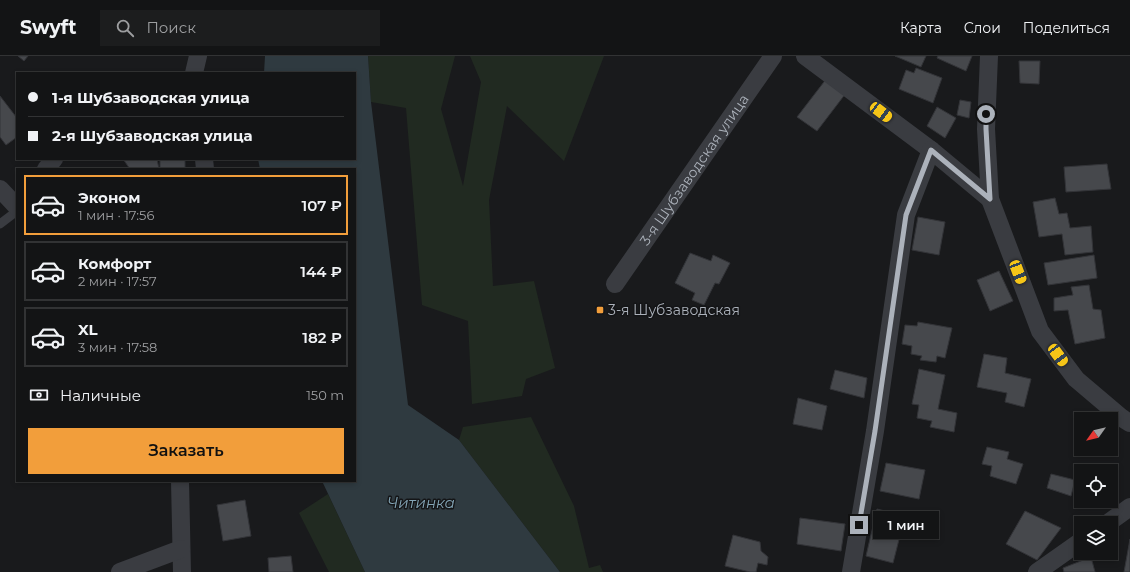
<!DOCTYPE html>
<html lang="ru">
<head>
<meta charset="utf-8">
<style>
	:root { --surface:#131415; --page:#1c1d1e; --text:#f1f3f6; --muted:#9d9ea0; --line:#323334; --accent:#f29e3b }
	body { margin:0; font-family:Montserrat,sans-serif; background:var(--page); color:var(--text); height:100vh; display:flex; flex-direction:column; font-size:15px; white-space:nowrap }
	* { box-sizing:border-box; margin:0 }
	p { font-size:13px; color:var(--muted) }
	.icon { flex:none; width:22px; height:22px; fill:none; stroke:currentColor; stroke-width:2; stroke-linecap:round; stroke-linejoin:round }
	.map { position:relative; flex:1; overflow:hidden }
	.panel { position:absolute; left:16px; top:112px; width:340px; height:314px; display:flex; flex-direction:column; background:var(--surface); border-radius:0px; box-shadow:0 2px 6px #0003,0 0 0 1px var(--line) }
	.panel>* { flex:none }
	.top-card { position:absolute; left:16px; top:16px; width:340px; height:88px; border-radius:0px; box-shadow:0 2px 6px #0003,0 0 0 1px var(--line); display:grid; align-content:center; height:88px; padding:0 12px; background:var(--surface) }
	.needle { width:26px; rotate:236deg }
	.fabs { position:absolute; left:1074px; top:356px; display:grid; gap:8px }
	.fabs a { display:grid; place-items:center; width:44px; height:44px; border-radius:0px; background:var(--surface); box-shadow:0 2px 6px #0003,0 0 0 1px var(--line); font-size:20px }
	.end { position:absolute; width:18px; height:18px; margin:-9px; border:5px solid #acb2bb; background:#111; box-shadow:0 0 0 2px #111 }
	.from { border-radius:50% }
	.bubble { position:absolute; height:28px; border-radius:0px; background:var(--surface); box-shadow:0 2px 6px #0003,0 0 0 1px var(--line); font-size:13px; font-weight:600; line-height:28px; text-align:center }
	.car { position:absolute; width:12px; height:24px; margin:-12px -6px; border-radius:5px; box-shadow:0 0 3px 1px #0007; background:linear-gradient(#f5c518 24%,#345 0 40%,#f5c518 0 76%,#345 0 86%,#f5c518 0) }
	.top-card b { display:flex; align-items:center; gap:14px; height:38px; font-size:15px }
	.top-card b+b { border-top:1px solid var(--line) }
	.top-card i { width:10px; height:10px; background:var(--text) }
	ul { padding:7px 0 0; list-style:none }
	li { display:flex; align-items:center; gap:12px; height:60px; margin:0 8px 6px; padding:0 4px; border:2px solid var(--line); border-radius:0px }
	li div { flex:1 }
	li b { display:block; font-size:15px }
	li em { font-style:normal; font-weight:600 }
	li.on { border-color:var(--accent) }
	li>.icon { width:36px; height:36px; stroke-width:1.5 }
	.pay { display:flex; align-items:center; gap:10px; height:44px; padding:0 12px; font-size:15px }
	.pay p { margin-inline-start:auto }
	.button { display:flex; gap:8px; margin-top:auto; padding:8px 12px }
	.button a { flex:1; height:46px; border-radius:0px; background:var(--accent); color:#111; font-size:16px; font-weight:600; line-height:46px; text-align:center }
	header { display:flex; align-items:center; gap:24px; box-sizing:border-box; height:56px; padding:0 20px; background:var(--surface); border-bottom:1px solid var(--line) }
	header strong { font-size:19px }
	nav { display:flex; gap:22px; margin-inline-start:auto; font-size:14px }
	.search { width:280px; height:36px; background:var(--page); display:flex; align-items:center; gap:10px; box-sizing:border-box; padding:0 14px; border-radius:0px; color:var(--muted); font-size:15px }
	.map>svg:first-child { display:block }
	.green { fill:#212a21 }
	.water { fill:#2f3a40 }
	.building { fill:#46484c; stroke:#333438 }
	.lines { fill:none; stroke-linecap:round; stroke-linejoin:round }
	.service { stroke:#3a3c41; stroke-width:9 }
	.minor { stroke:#3a3c41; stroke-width:18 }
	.route { stroke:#acb2bb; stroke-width:5 }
	.poi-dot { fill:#f29e3b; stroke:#141517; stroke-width:1.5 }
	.labels { text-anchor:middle; stroke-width:3; stroke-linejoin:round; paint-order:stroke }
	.street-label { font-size:14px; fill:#acb2bb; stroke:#141517 }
	.poi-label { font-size:14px; fill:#acb2bb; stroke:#141517; text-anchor:start }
	.water-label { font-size:15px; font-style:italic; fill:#83a4b5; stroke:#141517 }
</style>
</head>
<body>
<header>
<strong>Swyft</strong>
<div class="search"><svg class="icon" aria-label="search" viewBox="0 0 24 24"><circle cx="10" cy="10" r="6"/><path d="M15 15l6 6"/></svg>Поиск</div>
<nav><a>Карта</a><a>Слои</a><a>Поделиться</a></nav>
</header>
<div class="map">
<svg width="1130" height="516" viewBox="0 0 1130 516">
	<rect width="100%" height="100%" fill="#191a1c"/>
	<g class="green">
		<path d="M368,0H455L441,53L463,130L481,26L470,0H604L564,105L507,50L489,144L493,230L534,225L555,312L526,323L522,340L472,348L468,265L422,249L406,52L371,46Z"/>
		<path d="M531,361L574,450L589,512L600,509L603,516H560L459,384L463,371Z"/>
		<path d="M328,438L365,516H329L299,457Z"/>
	</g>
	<path class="water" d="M265,0H368L371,46L408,349L459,384L560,516H365L322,425H355V113H260L258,103H355V17H264Z"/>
	<g class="building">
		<path d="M18,0H28L24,5Z"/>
		<path d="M895,0H926L921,11Z"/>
		<path d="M938,0H972L966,15L937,2Z"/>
		<path d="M1019,5H1040L1039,28L1020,27Z"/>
		<path d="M916,12L942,22L933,47L899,33L906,14L914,17Z"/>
		<path d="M827,22L846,37L817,75L797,61Z"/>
		<path d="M0,40L17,62V81L6,89L0,81Z"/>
		<path d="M960,44L971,46L969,62L957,59Z"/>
		<path d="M937,51L956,62L945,82L927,70Z"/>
		<path d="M123,103H157L159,113H130Z"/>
		<rect x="160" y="103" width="25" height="10"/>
		<path d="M1107,108L1111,133L1066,136L1064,111Z"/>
		<path d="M1055,142L1059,158L1067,157L1070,172L1091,170L1093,196L1065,199L1062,178L1039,181L1033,146Z"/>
		<path d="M918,161L945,166L939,199L912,194Z"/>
		<path d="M690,197L711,205L713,199L730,207L719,228L715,227L704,249L692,244L695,237L675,227Z"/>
		<path d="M1094,199L1097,222L1048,229L1044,207Z"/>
		<path d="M999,215L1013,245L990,255L977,224Z"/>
		<path d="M1089,229L1093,253L1101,254L1105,282L1075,288L1068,254L1054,255V242L1073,239L1071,231Z"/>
		<path d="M918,266L952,272L945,302L937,300L936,306L920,304L922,300L911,298L912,290L902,288L905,269L917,270Z"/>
		<path d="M984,298L1007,302L1005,317L1031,323L1024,351L1005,346L1007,337L977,331Z"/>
		<path d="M919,313L945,319L938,353L957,357L954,376L930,371L932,365L917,362L919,349L912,348Z"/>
		<path d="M835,314L867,322L864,342L830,333Z"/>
		<path d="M798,342L827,350L822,374L793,368Z"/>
		<path d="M987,391L1009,396L1007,403L1023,408L1016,428L990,420L992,410L982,408Z"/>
		<path d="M886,407L925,414L919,443L880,435Z"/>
		<path d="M1051,418L1075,424L1071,440L1047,432Z"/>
		<path d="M245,444L251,480L223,485L217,449Z"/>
		<path d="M877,453L905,460L893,507L866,500Z"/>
		<path d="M1025,455L1061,472L1037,504L1006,488Z"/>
		<path d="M800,462L845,468L841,495L797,488Z"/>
		<path d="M733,479L760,486L761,495L768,501L767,509L758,507L756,516H750L725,510Z"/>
		<path d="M1130,483V516H1124Z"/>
		<path d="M291,500L293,516H269L268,502Z"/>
		<path d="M1091,501L1095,516H1064L1063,512Z"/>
	</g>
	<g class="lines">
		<path class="service" d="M0,168L17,155"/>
		<g class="minor">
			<path d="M805,0L931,94L990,143"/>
			<path d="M989,0L986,73L990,143L1040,275L1076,323L1122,362L1130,367"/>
			<path d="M194,17L198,0"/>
			<path d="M204,103L205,113"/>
			<path d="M46,113L54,103"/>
			<path d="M0,133L17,151"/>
			<path id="s1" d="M615,228L773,0"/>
			<path d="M180,425L182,516"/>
			<path d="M1108,467L1130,451"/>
			<path d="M120,516L181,493"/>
			<path d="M851,516L875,375L906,159L931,94"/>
			<path d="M1037,516L1081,485"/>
		</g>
	</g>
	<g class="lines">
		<path class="route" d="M859,469L875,375L906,159L931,94L990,143L986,73V58"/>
	</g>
	<rect class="poi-dot" x="596" y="250" width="8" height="8" rx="2"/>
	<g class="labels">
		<g class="street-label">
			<text dy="5" stroke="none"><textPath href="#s1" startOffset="139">3-я Шубзаводская улица</textPath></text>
		</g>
		<g class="poi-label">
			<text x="608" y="259">3-я Шубзаводская</text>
		</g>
		<g class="water-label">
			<text x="421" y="452">Читинка</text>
		</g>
	</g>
</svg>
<div class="fabs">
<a><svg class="needle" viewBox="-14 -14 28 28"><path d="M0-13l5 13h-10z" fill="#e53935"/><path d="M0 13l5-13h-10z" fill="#9d9ea0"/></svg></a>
<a><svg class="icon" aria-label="locate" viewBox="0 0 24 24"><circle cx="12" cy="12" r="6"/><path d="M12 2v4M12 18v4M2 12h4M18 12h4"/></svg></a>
<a><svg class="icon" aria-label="layers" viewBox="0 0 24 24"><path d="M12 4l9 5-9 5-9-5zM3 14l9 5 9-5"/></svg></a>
</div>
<i class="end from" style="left:986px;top:58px"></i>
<i class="end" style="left:859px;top:469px"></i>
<div class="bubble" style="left:873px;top:455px;width:66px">1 мин</div>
<i class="car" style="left:881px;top:56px;rotate:127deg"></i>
<i class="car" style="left:1018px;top:216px;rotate:159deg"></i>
<i class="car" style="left:1058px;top:299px;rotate:143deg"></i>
<div class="top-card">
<b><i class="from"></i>1-я Шубзаводская улица</b>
<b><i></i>2-я Шубзаводская улица</b>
</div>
<section class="panel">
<ul>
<li class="on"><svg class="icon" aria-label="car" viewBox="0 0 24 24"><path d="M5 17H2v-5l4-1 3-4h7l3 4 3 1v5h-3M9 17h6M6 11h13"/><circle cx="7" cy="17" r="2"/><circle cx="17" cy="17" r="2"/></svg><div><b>Эконом</b><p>1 мин · 17:56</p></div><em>107 ₽</em></li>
<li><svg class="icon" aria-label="car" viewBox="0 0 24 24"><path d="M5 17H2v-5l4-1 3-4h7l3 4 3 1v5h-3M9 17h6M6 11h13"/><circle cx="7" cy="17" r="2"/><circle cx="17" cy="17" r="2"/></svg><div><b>Комфорт</b><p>2 мин · 17:57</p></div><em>144 ₽</em></li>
<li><svg class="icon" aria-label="car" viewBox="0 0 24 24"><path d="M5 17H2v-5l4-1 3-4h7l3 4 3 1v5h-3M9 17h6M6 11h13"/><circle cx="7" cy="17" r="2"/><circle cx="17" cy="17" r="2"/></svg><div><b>XL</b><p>3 мин · 17:58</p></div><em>182 ₽</em></li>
</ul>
<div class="pay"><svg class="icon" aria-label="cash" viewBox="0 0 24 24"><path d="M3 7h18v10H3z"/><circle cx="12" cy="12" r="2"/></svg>Наличные<p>150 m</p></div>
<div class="button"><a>Заказать</a></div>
</section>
</div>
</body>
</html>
